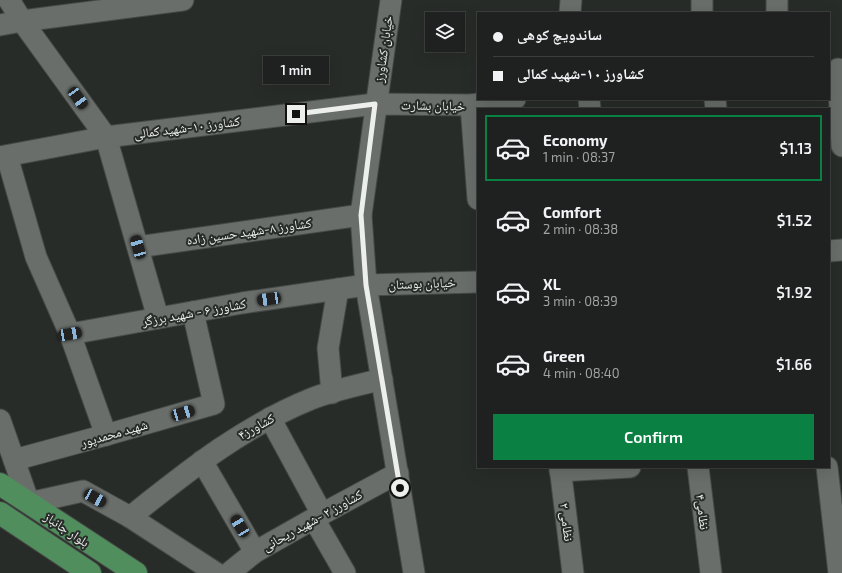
<!DOCTYPE html>
<html lang="en">
<head>
<meta charset="utf-8">
<style>
	:root { --surface:#1e211f; --page:#2b2e2c; --text:#f1f3f6; --muted:#a1a3a4; --line:#3c3e3d; --accent:#0b8043 }
	body { margin:0; font-family:"Exo 2","Noto Naskh Arabic",sans-serif; background:var(--page); color:var(--text); height:100vh; display:flex; flex-direction:column; font-size:15px; white-space:nowrap }
	* { box-sizing:border-box; margin:0 }
	p { font-size:13px; color:var(--muted) }
	.icon { flex:none; width:22px; height:22px; fill:none; stroke:currentColor; stroke-width:2; stroke-linecap:round; stroke-linejoin:round }
	.map { position:relative; flex:1; overflow:hidden }
	.side { position:absolute; left:477px; top:108px; width:353px; height:360px; display:flex; flex-direction:column; background:var(--surface); border-radius:0px; box-shadow:0 4px 16px #0002,0 0 0 1px var(--line) }
	.side>* { flex:none }
	.guide { position:absolute; left:477px; top:12px; width:353px; height:88px; border-radius:0px; box-shadow:0 4px 16px #0002,0 0 0 1px var(--line); display:grid; align-content:center; height:88px; padding:0 16px; background:var(--surface) }
	.fabs { position:absolute; left:425px; top:12px; display:grid; gap:8px }
	.fabs a { display:grid; place-items:center; width:40px; height:40px; border-radius:0px; background:var(--surface); box-shadow:0 4px 16px #0002,0 0 0 1px var(--line); font-size:20px }
	.end { position:absolute; width:18px; height:18px; margin:-9px; border:5px solid #edefed; background:#111; box-shadow:0 0 0 2px #111 }
	.from { border-radius:50% }
	.bubble { position:absolute; height:28px; border-radius:0px; background:var(--surface); box-shadow:0 4px 16px #0002,0 0 0 1px var(--line); font-size:13px; font-weight:600; line-height:28px; text-align:center }
	.car { position:absolute; width:12px; height:24px; margin:-12px -6px; border-radius:5px; box-shadow:0 0 3px 1px #0007; background:linear-gradient(#222 24%,#8ab4d8 0 40%,#222 0 76%,#8ab4d8 0 86%,#222 0) }
	.guide b { display:flex; align-items:center; gap:14px; height:38px; font-size:15px }
	.guide b+b { border-top:1px solid var(--line) }
	.guide i { width:10px; height:10px; background:var(--text) }
	ul { padding:7px 0 0; list-style:none }
	li { display:flex; align-items:center; gap:12px; height:66px; margin:0 8px 6px; padding:0 8px; border:2px solid transparent; border-radius:0px }
	li div { flex:1 }
	li b { display:block; font-size:15px }
	li em { font-style:normal; font-weight:600 }
	li.current { border-color:var(--accent) }
	li>.icon { width:36px; height:36px; stroke-width:1.5 }
	.primary-button { display:flex; gap:8px; margin-top:auto; padding:8px 16px }
	.primary-button a { flex:1; height:46px; border-radius:0px; background:var(--accent); color:#fff; font-size:16px; font-weight:600; line-height:46px; text-align:center }
	.map>svg:first-child { display:block }
	.lines { fill:none; stroke-linecap:round; stroke-linejoin:round }
	.minor-casing { stroke:#464946; stroke-width:23 }
	.major-casing { stroke:#464946; stroke-width:24 }
	.minor { stroke:#696e6a; stroke-width:21 }
	.major { stroke:#518e5d; stroke-width:22 }
	.route { stroke:#edefed; stroke-width:5 }
	.labels { text-anchor:middle; stroke-width:4; stroke-linejoin:round; paint-order:stroke }
	.street-label { font-size:13px; fill:#edefed; stroke:#282c29 }
</style>
</head>
<body>
<div class="map">
<svg width="842" height="573" viewBox="0 0 842 573">
	<rect width="100%" height="100%" fill="#282c29"/>
	<g class="lines">
		<g class="minor-casing">
			<g id="minor">
				<path d="M9,0L22,21L106,137L158,318"/>
				<path d="M391,0L361,215L366,285L414,573"/>
				<path d="M702,0V13"/>
				<path d="M777,0V13"/>
				<path d="M570,13L571,0"/>
				<path d="M0,25L22,21L183,0"/>
				<path d="M838,69L842,146"/>
				<path d="M589,99L590,109"/>
				<path d="M715,99L716,109"/>
				<path d="M471,105L478,199"/>
				<path d="M7,156L36,257L70,334L106,435"/>
				<path d="M0,157L106,137L375,104L471,105L515,99"/>
				<path d="M138,247L361,215"/>
				<path d="M829,251L842,250"/>
				<path d="M70,334L242,303L366,285L478,282"/>
				<path d="M332,393L328,348L338,289"/>
				<path d="M270,418L322,514"/>
				<path d="M0,420L29,503L83,491L130,517L216,573"/>
				<path d="M14,460L106,435L214,404L193,312"/>
				<path d="M202,461L255,552"/>
				<path d="M560,467L573,573"/>
				<path d="M698,467L711,573"/>
				<path d="M827,467L839,573"/>
				<path d="M560,471L630,467"/>
				<path d="M130,517C188,471 242,427 311,399C333,390 360,385 382,379"/>
				<path d="M314,519L345,573"/>
				<path d="M229,573L255,552L322,514L398,473"/>
			</g>
		</g>
		<g class="major-casing">
			<g id="major">
				<path d="M0,484L136,573"/>
				<path d="M0,513L90,573"/>
			</g>
		</g>
		<use href="#minor" class="minor"/>
		<use href="#major" class="major"/>
	</g>
	<g class="lines">
		<path class="route" d="M296,114L375,104L361,215L366,285L400,488"/>
	</g>
	<g class="labels">
		<g class="street-label">
			<text transform="translate(383 49) rotate(-82)" y="5">خیابان کشاورز</text>
			<text transform="translate(433 105) rotate(1)" y="5">خیابان بشارت</text>
			<text transform="translate(187 127) rotate(-7)" y="5">کشاورز ۱۰-شهید کمالی</text>
			<text transform="translate(249 231) rotate(-8)" y="5">کشاورز ۸-شهید حسین زاده</text>
			<text transform="translate(422 283) rotate(-2)" y="5">خیابان بوستان</text>
			<text transform="translate(194 312) rotate(-10)" y="5">کشاورز ۶ - شهید برزگر</text>
			<text transform="translate(256 426) rotate(-29)" y="5">کشاورز۴</text>
			<text transform="translate(114 433) rotate(-16)" y="5">شهید محمدپور</text>
			<text transform="translate(703 512) rotate(83)" y="5">نظامی۴</text>
			<text transform="translate(312 520) rotate(-29)" y="5">کشاورز ۲ -شهید ریحانی</text>
			<text transform="translate(567 522) rotate(83)" y="5">نظامی ۲</text>
			<text transform="translate(67 529) rotate(34)" y="5">بلوار جانباز</text>
		</g>
	</g>
</svg>
<div class="fabs">
<a><svg class="icon" aria-label="layers" viewBox="0 0 24 24"><path d="M12 4l9 5-9 5-9-5zM3 14l9 5 9-5"/></svg></a>
</div>
<i class="end from" style="left:400px;top:488px"></i>
<i class="end" style="left:296px;top:114px"></i>
<div class="bubble" style="left:263px;top:56px;width:66px">1 min</div>
<i class="car" style="left:78px;top:98px;rotate:144deg"></i>
<i class="car" style="left:138px;top:247px;rotate:344deg"></i>
<i class="car" style="left:269px;top:299px;rotate:262deg"></i>
<i class="car" style="left:70px;top:334px;rotate:80deg"></i>
<i class="car" style="left:183px;top:413px;rotate:74deg"></i>
<i class="car" style="left:95px;top:498px;rotate:119deg"></i>
<i class="car" style="left:240px;top:526px;rotate:329deg"></i>
<div class="guide">
<b><i class="from"></i>ساندویچ کوهی</b>
<b><i></i>کشاورز ۱۰-شهید کمالی</b>
</div>
<section class="side">
<ul>
<li class="current"><svg class="icon" aria-label="car" viewBox="0 0 24 24"><path d="M5 17H2v-5l4-1 3-4h7l3 4 3 1v5h-3M9 17h6M6 11h13"/><circle cx="7" cy="17" r="2"/><circle cx="17" cy="17" r="2"/></svg><div><b>Economy</b><p>1 min · 08:37</p></div><em>$1.13</em></li>
<li><svg class="icon" aria-label="car" viewBox="0 0 24 24"><path d="M5 17H2v-5l4-1 3-4h7l3 4 3 1v5h-3M9 17h6M6 11h13"/><circle cx="7" cy="17" r="2"/><circle cx="17" cy="17" r="2"/></svg><div><b>Comfort</b><p>2 min · 08:38</p></div><em>$1.52</em></li>
<li><svg class="icon" aria-label="car" viewBox="0 0 24 24"><path d="M5 17H2v-5l4-1 3-4h7l3 4 3 1v5h-3M9 17h6M6 11h13"/><circle cx="7" cy="17" r="2"/><circle cx="17" cy="17" r="2"/></svg><div><b>XL</b><p>3 min · 08:39</p></div><em>$1.92</em></li>
<li><svg class="icon" aria-label="car" viewBox="0 0 24 24"><path d="M5 17H2v-5l4-1 3-4h7l3 4 3 1v5h-3M9 17h6M6 11h13"/><circle cx="7" cy="17" r="2"/><circle cx="17" cy="17" r="2"/></svg><div><b>Green</b><p>4 min · 08:40</p></div><em>$1.66</em></li>
</ul>
<div class="primary-button"><a>Confirm</a></div>
</section>
</div>
</body>
</html>
